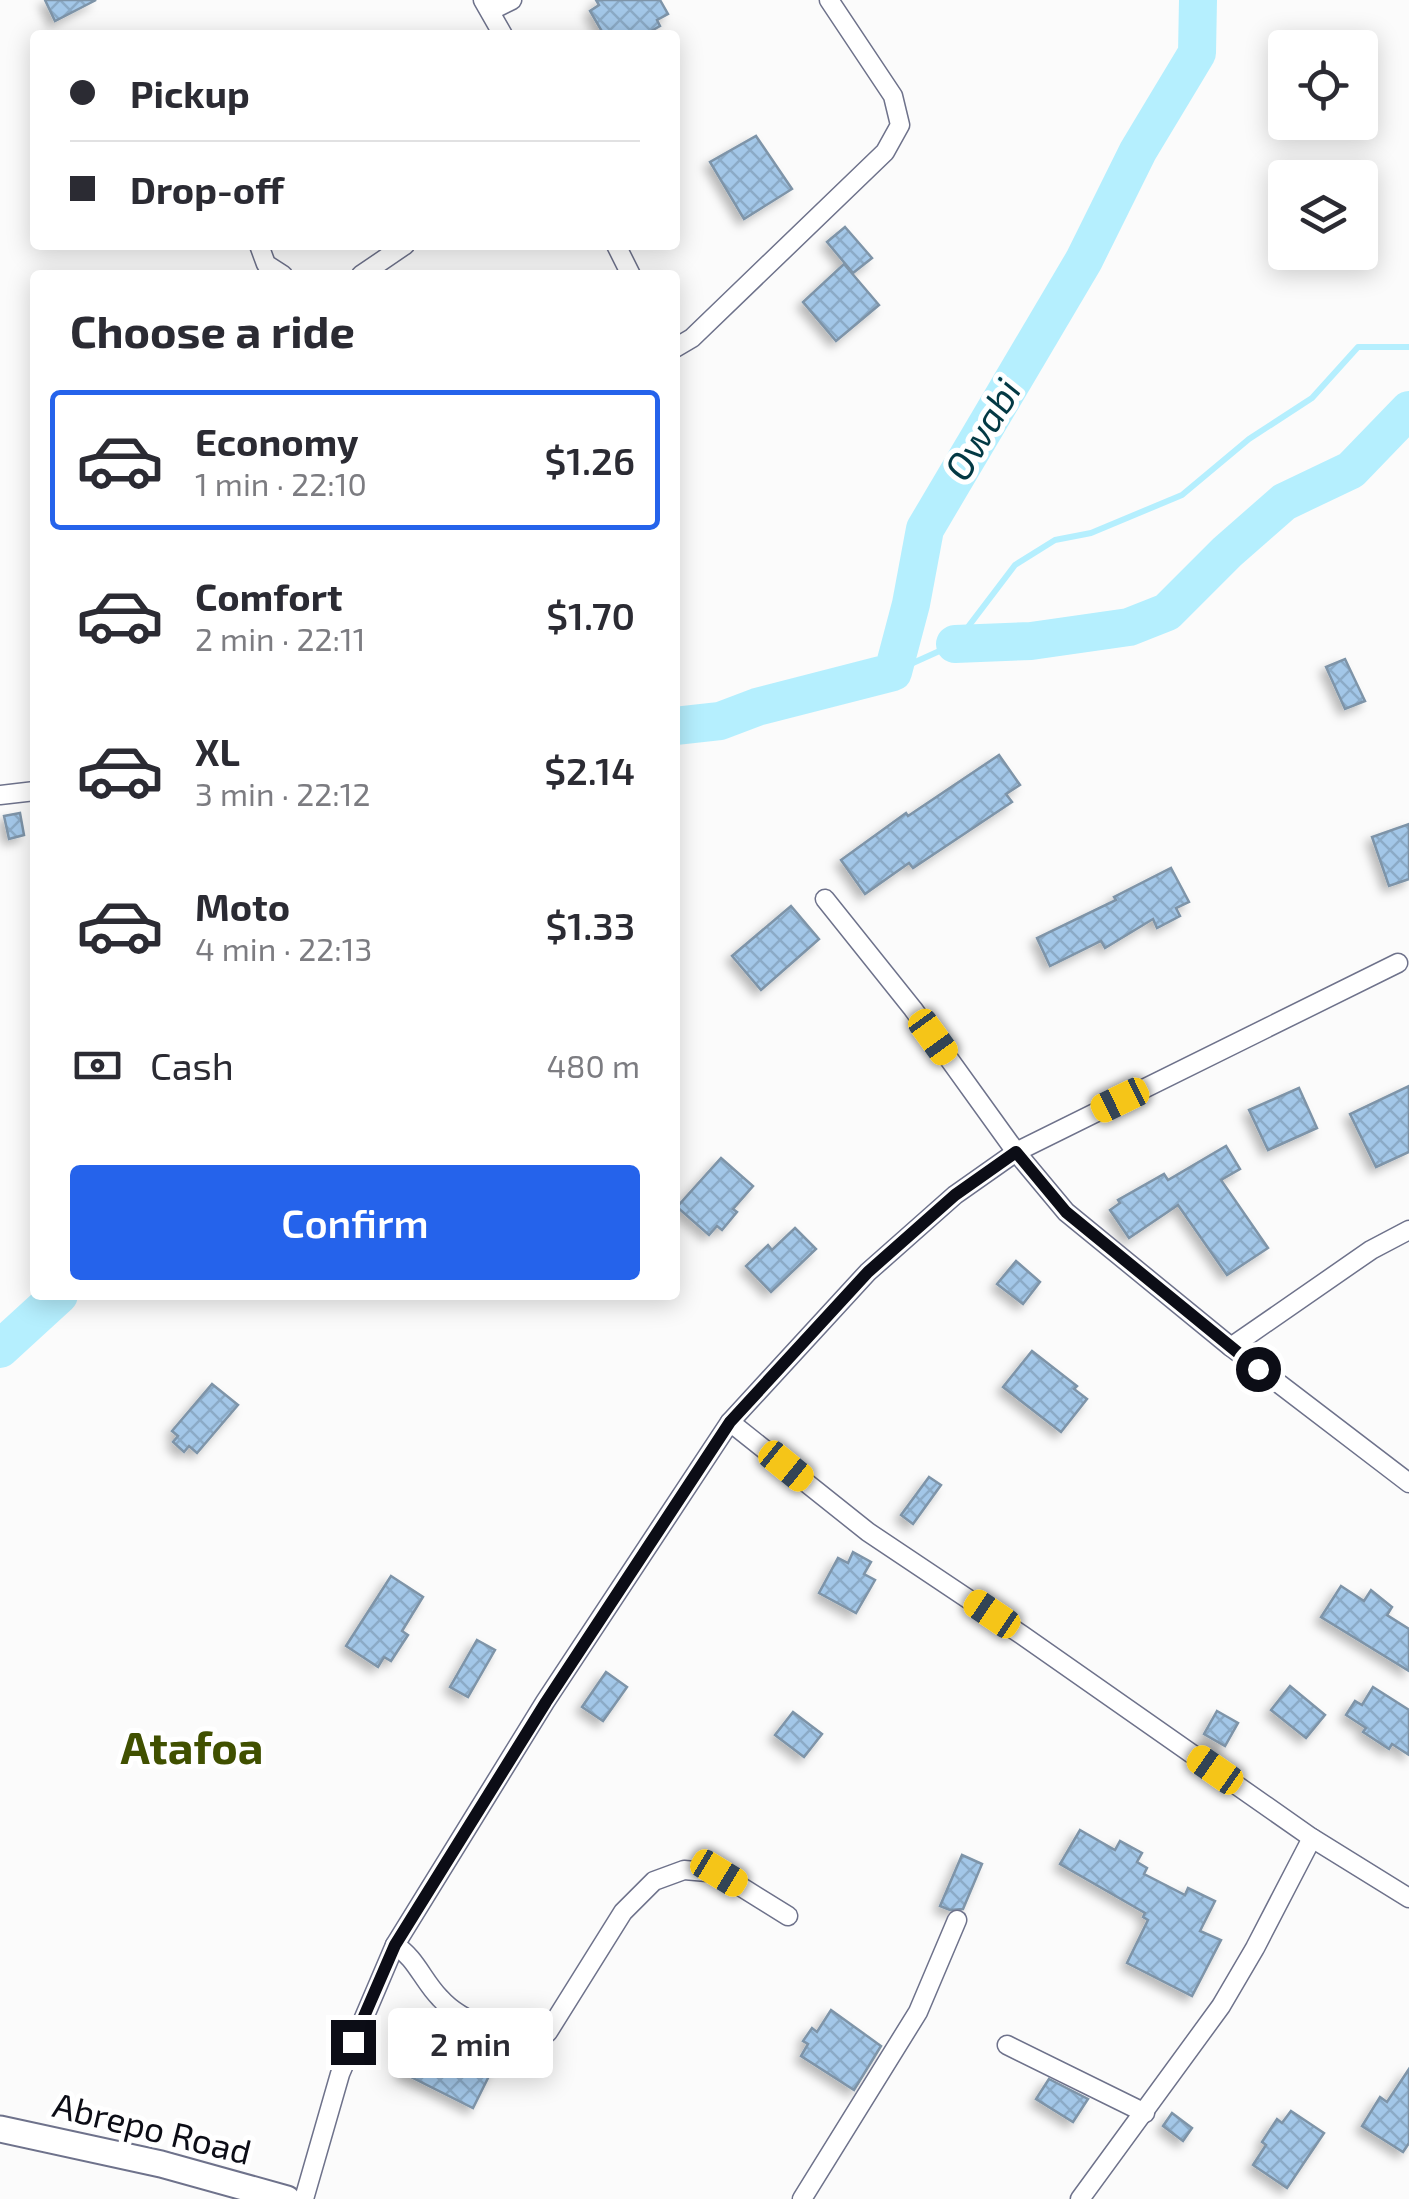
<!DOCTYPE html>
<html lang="en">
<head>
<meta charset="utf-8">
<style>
	:root { --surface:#fff; --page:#f7f7f7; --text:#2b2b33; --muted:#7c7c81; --line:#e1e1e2; --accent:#2563eb }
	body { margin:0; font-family:"Exo 2",sans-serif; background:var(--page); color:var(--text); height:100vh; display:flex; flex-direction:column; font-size:38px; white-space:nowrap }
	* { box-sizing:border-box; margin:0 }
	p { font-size:32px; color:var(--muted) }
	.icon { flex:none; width:55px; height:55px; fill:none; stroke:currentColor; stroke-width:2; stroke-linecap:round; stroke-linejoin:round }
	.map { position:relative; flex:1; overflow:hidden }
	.panel { position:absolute; left:30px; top:270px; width:650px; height:1030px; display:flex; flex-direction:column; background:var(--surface); border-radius:10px; box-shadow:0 5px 25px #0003 }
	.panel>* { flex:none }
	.banner { position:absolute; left:30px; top:30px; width:650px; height:220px; border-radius:10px; box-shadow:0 5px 25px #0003; display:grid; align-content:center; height:220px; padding:0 40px; background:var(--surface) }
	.fabs { position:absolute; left:1268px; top:30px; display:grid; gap:20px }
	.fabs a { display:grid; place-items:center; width:110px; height:110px; border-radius:10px; background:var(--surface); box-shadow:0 5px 25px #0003; font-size:50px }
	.end { position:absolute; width:45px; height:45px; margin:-22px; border:12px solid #0c0d16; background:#fff; box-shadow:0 0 0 5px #fff }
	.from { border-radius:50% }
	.bubble { position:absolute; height:70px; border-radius:10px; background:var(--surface); box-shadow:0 5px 25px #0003; font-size:32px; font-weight:600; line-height:70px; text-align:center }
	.car { position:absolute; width:30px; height:60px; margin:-30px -15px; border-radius:12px; box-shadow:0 0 8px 2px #0007; background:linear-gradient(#f5c518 24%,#345 0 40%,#f5c518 0 76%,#345 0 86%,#f5c518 0) }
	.banner b { display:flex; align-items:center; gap:35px; height:95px; font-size:38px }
	.banner b+b { border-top:2px solid var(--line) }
	.banner i { width:25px; height:25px; background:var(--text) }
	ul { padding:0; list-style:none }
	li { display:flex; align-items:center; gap:30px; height:140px; margin:0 20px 15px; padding:0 20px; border:5px solid transparent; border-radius:10px }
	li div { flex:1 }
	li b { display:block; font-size:38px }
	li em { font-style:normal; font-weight:600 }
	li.selected { border-color:var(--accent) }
	li>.icon { width:90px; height:90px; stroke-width:1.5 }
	h2 { padding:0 40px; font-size:45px; line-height:120px }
	.pay { display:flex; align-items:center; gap:25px; height:110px; padding:0 40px; font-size:38px }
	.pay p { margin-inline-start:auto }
	.cta { display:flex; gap:20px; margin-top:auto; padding:20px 40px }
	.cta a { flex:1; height:115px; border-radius:10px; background:var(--accent); color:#fff; font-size:40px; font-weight:600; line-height:115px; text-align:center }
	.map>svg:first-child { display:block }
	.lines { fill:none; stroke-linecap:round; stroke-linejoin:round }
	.stream { stroke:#b5effe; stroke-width:6 }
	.river { stroke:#b5effe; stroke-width:38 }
	.building { fill:url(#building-cross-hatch); stroke:#7e94a8; stroke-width:2.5; filter:url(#shadow) }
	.minor-casing { stroke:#6e728b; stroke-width:21 }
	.secondary-casing { stroke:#6e728b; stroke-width:29 }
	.minor { stroke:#fff; stroke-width:18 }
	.secondary { stroke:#fff; stroke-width:25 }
	.route { stroke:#0c0d16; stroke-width:12 }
	.labels { text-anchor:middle; stroke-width:10; stroke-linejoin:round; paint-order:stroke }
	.street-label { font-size:35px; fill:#0c0d16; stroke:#fff }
	.water-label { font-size:38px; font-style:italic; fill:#033944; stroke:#fff }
	.district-label { font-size:45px; font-weight:bold; fill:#405000; stroke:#fff }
</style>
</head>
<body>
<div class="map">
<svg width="1409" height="2199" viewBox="0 0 1409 2199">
	<defs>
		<pattern id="building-cross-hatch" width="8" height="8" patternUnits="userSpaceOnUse" patternTransform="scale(2.5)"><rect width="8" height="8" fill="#a3c7e8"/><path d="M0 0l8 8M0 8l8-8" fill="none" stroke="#8baac6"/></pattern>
		<filter id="shadow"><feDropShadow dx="-5.5" dy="5.5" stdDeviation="5" flood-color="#0004"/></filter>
	</defs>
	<rect width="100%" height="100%" fill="#fbfbfb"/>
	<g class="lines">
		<path class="stream" d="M893,672L955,644L1015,565L1055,540L1091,533L1182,495L1249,439L1312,398L1358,347H1409"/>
		<g class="river">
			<path d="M955,644L1031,641L1129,627L1167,612L1227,552L1284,502L1351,470L1409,410"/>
			<path d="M675,726L720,721L757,707L893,672L911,604L925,529L1084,260L1138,151L1197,53L1198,0"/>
			<path d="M0,1349L59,1295"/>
		</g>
	</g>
	<g class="building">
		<path d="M45,0H96L55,21Z"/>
		<path d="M596,0H660L668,14L657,20L660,26L644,35H604L590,11L599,5Z"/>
		<path d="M756,136L792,189L744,219L710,162Z"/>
		<path d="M845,227L872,258L853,273L827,242Z"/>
		<path d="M844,264L879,305L836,341L803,302Z"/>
		<path d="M1345,659L1365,701L1345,709L1326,667Z"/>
		<path d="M999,755L1020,785L1006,794L1012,802L913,868L909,863L865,894L841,860L906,813L908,816Z"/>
		<path d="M20,813L24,835L9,839L4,816Z"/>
		<path d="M1409,824V879L1389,886L1372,837Z"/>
		<path d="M1171,868L1189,902L1176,908L1180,916L1157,928L1153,919L1105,948L1101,941L1050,966L1037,938L1116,900L1114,897Z"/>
		<path d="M791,906L819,939L761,990L732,956Z"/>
		<path d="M1409,1086V1152L1376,1167L1350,1114Z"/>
		<path d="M1299,1088L1317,1128L1268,1150L1249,1110Z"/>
		<path d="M1226,1146L1240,1169L1221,1180L1268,1248L1227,1275L1178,1205L1129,1238L1110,1210L1120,1203L1118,1200L1164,1174L1168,1180Z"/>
		<path d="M721,1158L753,1186L733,1209L737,1212L722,1230L717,1226L709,1235L677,1207Z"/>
		<path d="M795,1228L816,1249L771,1292L746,1266L768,1245L772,1250Z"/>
		<path d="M1016,1261L1040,1282L1023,1304L997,1284Z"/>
		<path d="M1032,1351L1077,1386L1074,1389L1087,1399L1061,1432L1003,1387Z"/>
		<path d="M212,1384L238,1405L197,1453L189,1446L184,1452L173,1442L178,1436L172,1431Z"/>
		<path d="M929,1477L941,1485L913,1524L901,1515Z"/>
		<path d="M853,1552L871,1562L864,1574L875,1580L856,1613L819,1593L838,1558L848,1563Z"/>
		<path d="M391,1576L423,1597L402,1631L408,1635L391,1661L384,1657L378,1667L346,1646Z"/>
		<path d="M1341,1586L1364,1601L1371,1590L1392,1607L1387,1615L1409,1629V1671L1321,1617Z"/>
		<path d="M477,1640L495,1650L468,1697L450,1687Z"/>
		<path d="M606,1672L627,1687L603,1721L582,1707Z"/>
		<path d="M1290,1686L1325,1715L1306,1738L1271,1710Z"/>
		<path d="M1373,1687L1409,1710V1755L1392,1744L1389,1749L1363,1732L1366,1728L1346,1715L1355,1701L1362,1705Z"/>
		<path d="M1217,1711L1238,1723L1225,1746L1204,1734Z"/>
		<path d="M793,1712L822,1734L804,1757L775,1735Z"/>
		<path d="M1080,1830L1115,1850L1120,1841L1142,1853L1137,1862L1147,1868L1144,1874L1185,1895L1188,1888L1215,1901L1200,1931L1221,1940L1192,1996L1127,1963L1148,1920L1143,1917L1145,1913L1060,1864Z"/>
		<path d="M962,1855L982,1864L963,1909L950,1910L940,1906Z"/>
		<path d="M831,2010L881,2046L854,2090L801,2056L808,2044L803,2041L812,2028L817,2032Z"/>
		<path d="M432,2011L467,2032L504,2046L473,2108L401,2072Z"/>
		<path d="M1409,2069V2143L1403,2152L1362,2126L1380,2097L1387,2102Z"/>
		<path d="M1049,2079L1088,2099L1073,2122L1036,2099Z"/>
		<path d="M1291,2111L1324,2133L1287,2188L1253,2165L1266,2145L1262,2142L1277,2119L1282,2123Z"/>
		<path d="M1172,2113L1192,2128L1183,2141L1163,2126Z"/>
	</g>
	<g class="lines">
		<g class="minor-casing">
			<g id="minor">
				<path d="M483,0L503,35"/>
				<path d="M490,11L512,0"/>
				<path d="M259,245L266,264L283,275"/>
				<path d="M616,245L631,275"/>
				<path d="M361,275L405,245"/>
				<path d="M675,348L692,338L885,152L900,125L893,96L829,0"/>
				<path d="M0,795L35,791"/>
				<path d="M825,899L913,1009L1016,1152L1066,1212L1231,1347L1409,1483"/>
				<path d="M1231,1347L1371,1250L1409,1230"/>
				<path d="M730,1422L868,1532L1022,1635L1312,1838L1409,1898"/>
				<path d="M395,1945C416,1958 423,1981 440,1998C462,2023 507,2037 540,2038L548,2032L623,1912L654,1881L684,1870L719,1873L788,1916"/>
				<path d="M1007,2045L1145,2113"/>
				<path d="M304,2199L340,2074L395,1945L545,1702L730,1422L868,1272L955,1195L1016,1152L1398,963"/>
				<path d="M802,2199L918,2012L957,1920"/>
				<path d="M1080,2199L1221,2006L1255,1948L1312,1838"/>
			</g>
		</g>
		<g class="secondary-casing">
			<path id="secondary" d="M0,2129L161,2164L287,2199"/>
		</g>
		<use href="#minor" class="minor"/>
		<use href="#secondary" class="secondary"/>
	</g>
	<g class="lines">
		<path class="route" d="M353,2042L395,1945L546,1702L730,1422L868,1272L955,1195L1016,1152L1066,1212L1258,1369"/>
	</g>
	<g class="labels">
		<g class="street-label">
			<text transform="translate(152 2129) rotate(14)" y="12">Abrepo Road</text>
		</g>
		<g class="water-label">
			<text transform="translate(983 430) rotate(-59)" y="13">Owabi</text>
		</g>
		<g class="district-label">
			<text x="192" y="1764">Atafoa</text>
		</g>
	</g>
</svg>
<div class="fabs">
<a><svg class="icon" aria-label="locate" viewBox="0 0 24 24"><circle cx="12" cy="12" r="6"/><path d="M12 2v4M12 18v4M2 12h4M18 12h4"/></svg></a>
<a><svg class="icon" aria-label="layers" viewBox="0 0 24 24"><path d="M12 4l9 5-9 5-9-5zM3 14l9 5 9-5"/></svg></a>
</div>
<i class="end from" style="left:1258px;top:1369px"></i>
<i class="end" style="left:353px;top:2042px"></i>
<div class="bubble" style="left:388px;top:2008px;width:165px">2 min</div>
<i class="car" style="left:933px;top:1037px;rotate:144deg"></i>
<i class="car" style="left:1120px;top:1100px;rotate:244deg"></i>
<i class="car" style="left:786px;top:1466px;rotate:129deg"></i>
<i class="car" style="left:992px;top:1614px;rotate:304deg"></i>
<i class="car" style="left:1215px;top:1770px;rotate:305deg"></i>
<i class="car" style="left:719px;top:1873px;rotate:121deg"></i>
<div class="banner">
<b><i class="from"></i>Pickup</b>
<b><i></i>Drop-off</b>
</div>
<section class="panel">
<h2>Choose a ride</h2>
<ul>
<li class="selected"><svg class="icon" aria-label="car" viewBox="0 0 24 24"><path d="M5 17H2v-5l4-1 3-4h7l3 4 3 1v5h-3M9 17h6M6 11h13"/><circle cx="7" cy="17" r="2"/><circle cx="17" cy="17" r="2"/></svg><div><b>Economy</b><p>1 min · 22:10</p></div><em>$1.26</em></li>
<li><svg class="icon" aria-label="car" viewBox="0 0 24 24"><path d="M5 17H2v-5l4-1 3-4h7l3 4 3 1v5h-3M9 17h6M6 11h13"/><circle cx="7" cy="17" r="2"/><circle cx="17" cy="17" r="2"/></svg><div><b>Comfort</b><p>2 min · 22:11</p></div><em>$1.70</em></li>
<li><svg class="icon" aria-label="car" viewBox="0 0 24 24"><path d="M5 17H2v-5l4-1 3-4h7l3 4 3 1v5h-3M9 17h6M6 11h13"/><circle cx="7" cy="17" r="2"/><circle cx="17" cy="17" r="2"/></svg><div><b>XL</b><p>3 min · 22:12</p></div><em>$2.14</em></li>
<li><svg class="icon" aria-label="car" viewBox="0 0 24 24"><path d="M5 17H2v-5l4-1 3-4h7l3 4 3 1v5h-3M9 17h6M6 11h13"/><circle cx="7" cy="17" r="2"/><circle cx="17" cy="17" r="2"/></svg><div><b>Moto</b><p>4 min · 22:13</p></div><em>$1.33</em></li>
</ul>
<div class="pay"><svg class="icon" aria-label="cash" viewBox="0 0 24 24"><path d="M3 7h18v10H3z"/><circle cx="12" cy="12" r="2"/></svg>Cash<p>480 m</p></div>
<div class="cta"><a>Confirm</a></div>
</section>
</div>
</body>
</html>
